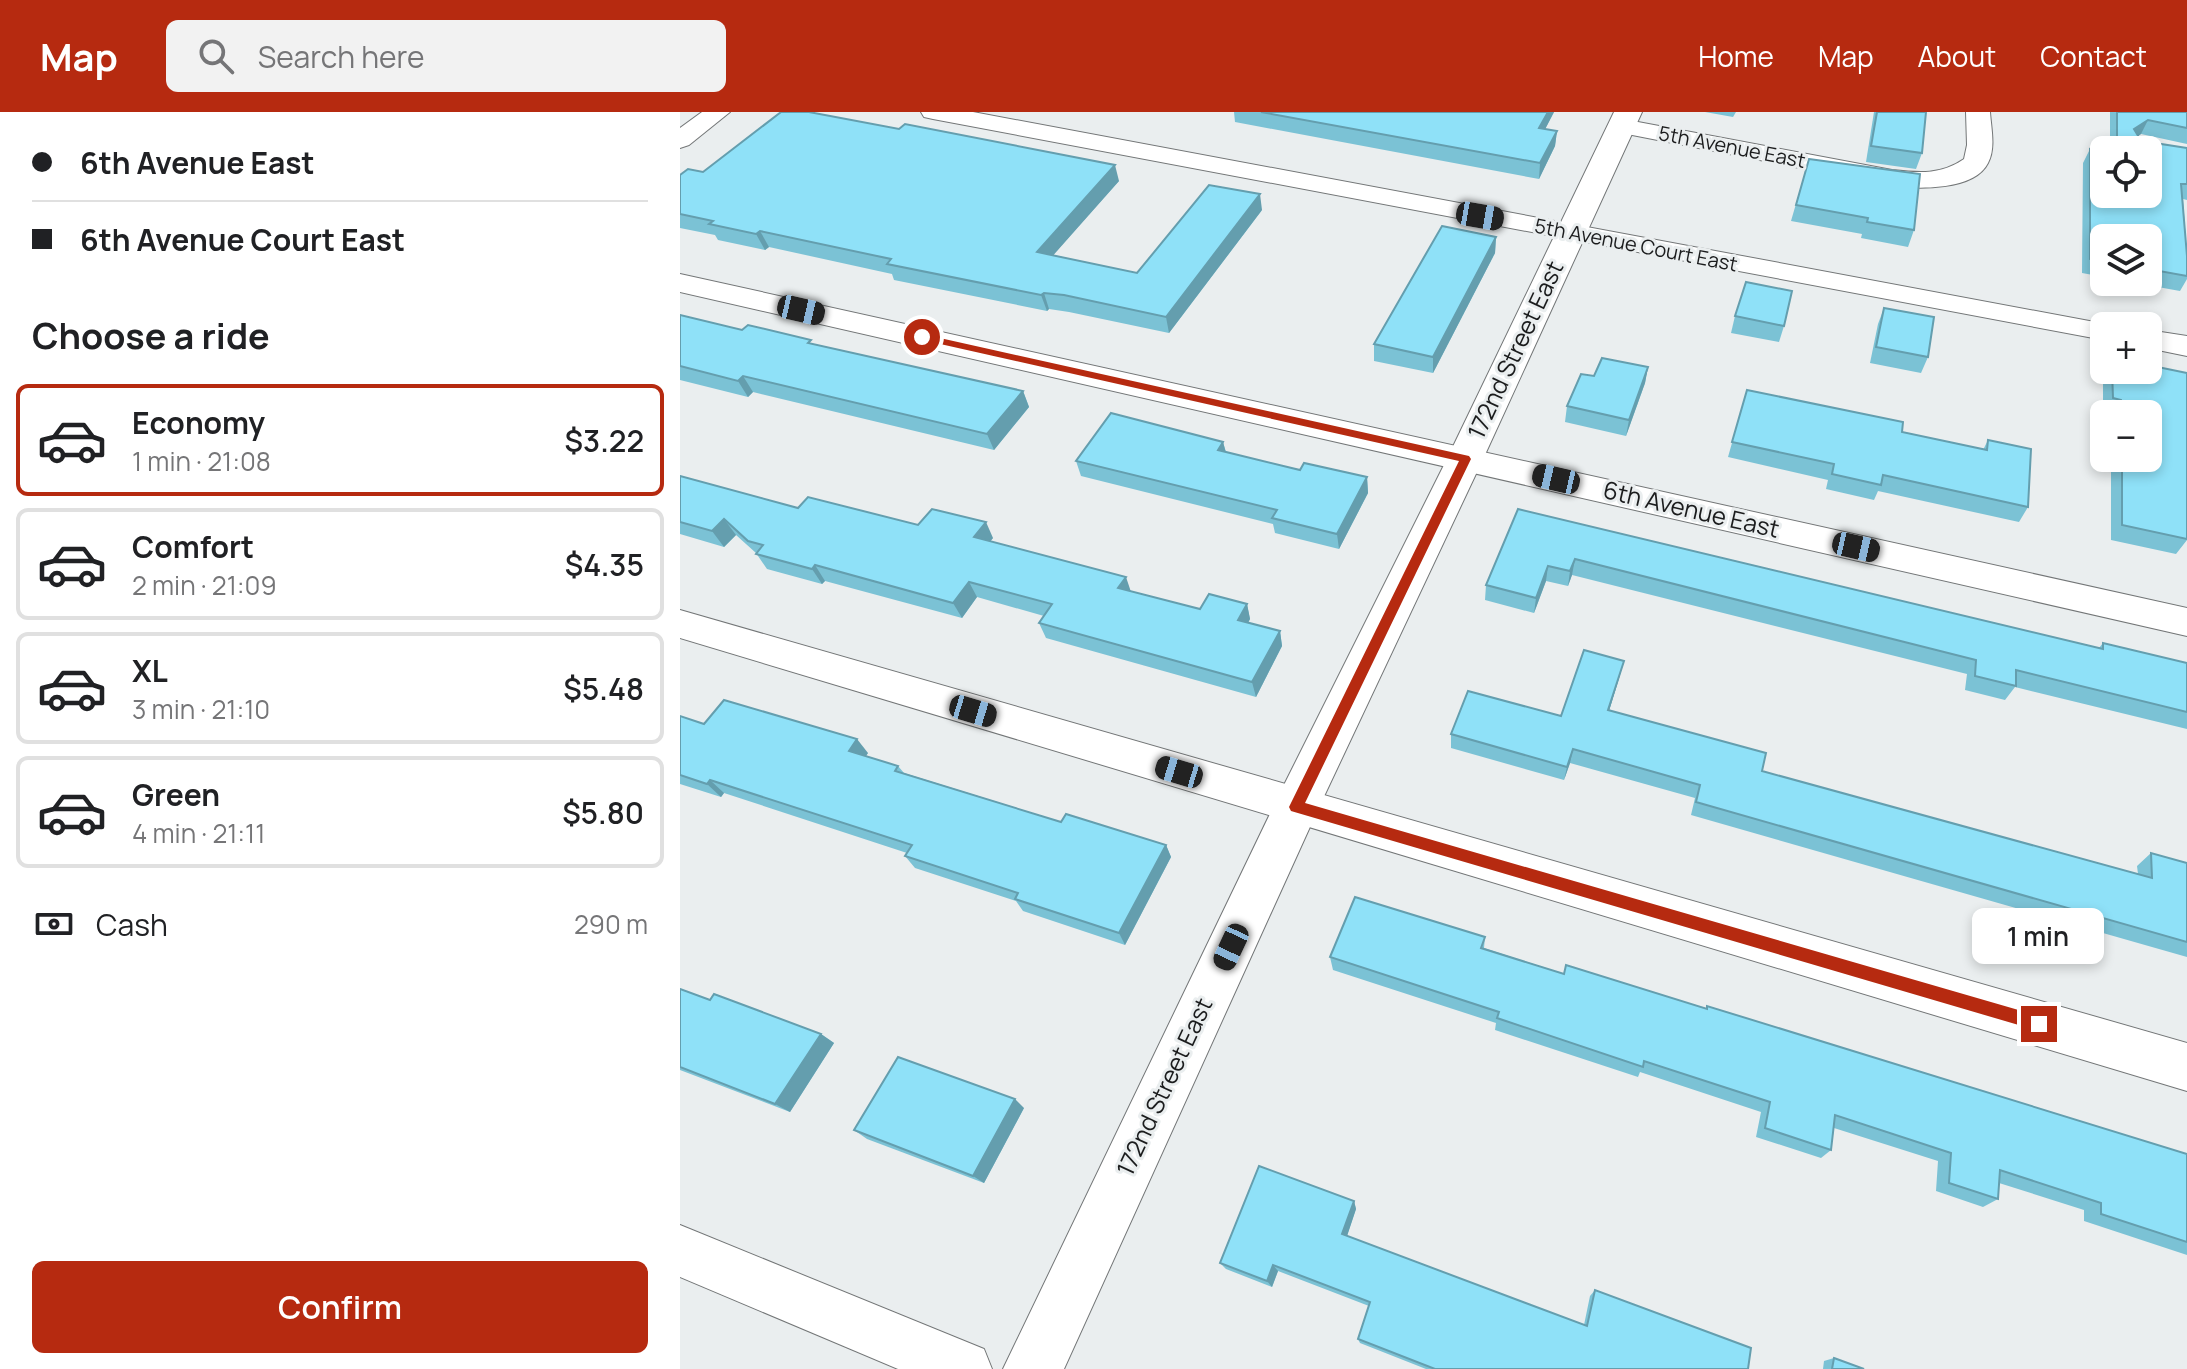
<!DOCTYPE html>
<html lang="en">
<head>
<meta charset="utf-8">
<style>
	:root { --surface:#fff; --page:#f2f2f2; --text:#202124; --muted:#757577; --line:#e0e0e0; --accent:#b62a10 }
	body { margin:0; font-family:Manrope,sans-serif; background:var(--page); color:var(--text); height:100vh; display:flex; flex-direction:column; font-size:30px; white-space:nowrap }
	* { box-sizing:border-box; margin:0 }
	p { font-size:26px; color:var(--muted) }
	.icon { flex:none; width:44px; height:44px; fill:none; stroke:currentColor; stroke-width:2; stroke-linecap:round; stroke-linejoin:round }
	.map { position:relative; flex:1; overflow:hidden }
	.details { display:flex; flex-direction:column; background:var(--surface); width:680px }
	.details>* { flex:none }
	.banner { display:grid; align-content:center; height:176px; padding:0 32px; background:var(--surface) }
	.tools { position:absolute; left:1410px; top:24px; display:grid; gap:16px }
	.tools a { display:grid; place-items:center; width:72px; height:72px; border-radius:12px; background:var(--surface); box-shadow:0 4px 12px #0003; font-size:40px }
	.end { position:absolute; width:36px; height:36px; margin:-18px; border:10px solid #b62a10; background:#fff; box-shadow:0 0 0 4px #fff }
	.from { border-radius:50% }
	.bubble { position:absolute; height:56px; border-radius:12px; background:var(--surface); box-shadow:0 4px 12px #0003; font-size:26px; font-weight:600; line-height:56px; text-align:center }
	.car { position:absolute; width:24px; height:48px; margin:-24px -12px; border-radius:10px; box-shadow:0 0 6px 2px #0007; background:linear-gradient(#222 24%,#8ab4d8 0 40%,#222 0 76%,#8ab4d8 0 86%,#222 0) }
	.banner b { display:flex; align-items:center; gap:28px; height:76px; font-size:30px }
	.banner b+b { border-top:2px solid var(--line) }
	.banner i { width:20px; height:20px; background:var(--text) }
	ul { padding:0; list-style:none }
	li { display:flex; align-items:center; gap:24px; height:112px; margin:0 16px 12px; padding:0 16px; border:4px solid var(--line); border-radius:12px }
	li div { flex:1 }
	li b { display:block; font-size:30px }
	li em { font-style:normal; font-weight:600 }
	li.active { border-color:var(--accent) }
	li>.icon { width:72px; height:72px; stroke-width:1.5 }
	h2 { padding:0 32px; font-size:36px; line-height:96px }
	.pay { display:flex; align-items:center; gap:20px; height:88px; padding:0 32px; font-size:30px }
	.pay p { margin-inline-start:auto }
	.primary-button { display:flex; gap:16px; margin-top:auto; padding:16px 32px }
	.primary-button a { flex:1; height:92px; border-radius:12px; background:var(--accent); color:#fff; font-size:32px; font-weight:600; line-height:92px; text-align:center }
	header { display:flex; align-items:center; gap:48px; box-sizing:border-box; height:112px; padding:0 40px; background:var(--accent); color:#fff }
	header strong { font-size:38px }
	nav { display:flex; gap:44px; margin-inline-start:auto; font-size:28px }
	.search { width:560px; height:72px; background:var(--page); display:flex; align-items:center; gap:20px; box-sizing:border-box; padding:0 28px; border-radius:12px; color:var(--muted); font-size:30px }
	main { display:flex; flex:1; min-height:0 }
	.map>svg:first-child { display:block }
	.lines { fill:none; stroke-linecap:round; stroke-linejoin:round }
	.minor-casing { stroke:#737677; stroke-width:2 }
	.tertiary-casing { stroke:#737677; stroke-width:2 }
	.minor { fill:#fff; fill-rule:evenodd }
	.tertiary { fill:#fff; fill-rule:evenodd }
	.wall { fill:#7bc2d5 }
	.shaded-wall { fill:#649eae }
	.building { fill:#8fe1f8; stroke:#649eae; stroke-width:2 }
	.route { fill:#b62a10 }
	.labels { text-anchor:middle; stroke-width:6; stroke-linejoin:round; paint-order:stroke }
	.far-street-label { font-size:20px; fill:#1b1c1d; stroke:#eaeeef }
	.street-label { font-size:24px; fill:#1b1c1d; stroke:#eaeeef }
</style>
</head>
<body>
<header>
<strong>Map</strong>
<div class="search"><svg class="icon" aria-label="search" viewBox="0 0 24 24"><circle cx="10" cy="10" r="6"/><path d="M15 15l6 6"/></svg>Search here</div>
<nav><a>Home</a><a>Map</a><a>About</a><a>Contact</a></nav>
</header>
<main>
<section class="details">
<div class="banner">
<b><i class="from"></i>6th Avenue East</b>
<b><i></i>6th Avenue Court East</b>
</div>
<h2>Choose a ride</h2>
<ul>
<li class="active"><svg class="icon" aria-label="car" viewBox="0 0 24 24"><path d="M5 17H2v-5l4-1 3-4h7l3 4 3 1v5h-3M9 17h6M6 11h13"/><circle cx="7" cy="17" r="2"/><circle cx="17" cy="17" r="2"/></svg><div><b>Economy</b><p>1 min · 21:08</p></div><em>$3.22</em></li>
<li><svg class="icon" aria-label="car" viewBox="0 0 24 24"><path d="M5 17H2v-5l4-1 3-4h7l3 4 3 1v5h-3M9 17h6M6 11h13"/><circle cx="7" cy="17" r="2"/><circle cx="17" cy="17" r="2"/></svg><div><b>Comfort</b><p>2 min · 21:09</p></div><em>$4.35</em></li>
<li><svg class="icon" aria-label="car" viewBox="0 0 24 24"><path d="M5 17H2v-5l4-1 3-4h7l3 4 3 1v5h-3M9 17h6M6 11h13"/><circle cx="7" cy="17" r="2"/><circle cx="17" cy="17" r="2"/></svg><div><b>XL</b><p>3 min · 21:10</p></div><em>$5.48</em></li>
<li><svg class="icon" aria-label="car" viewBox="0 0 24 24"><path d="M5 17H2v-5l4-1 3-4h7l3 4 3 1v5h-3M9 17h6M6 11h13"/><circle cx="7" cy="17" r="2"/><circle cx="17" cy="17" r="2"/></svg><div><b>Green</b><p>4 min · 21:11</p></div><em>$5.80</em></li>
</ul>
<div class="pay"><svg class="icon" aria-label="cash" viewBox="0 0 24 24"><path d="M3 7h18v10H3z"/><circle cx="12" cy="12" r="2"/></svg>Cash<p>290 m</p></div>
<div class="primary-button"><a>Confirm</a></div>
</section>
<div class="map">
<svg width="1507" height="1257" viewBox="0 0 1507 1257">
	<rect width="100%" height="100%" fill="#eaeeef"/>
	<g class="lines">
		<g class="minor-casing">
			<g id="minor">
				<path d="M22,0H50L9,33L0,36V16Z"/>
				<path d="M241,0H293L1436,214H1424V228L253,7L244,5Z"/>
				<path d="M1286,0H1310C1311,16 1316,36 1308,51C1294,79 1238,77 1212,74L942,21L933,19L930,14L933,9L942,7L1212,58C1239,61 1261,63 1284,47L1287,33Z"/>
				<path d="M0,162L1507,496V524L0,180Z"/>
				<path d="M1468,218L1507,224V244L1468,236Z"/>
				<path d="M0,498L1507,931V979L0,526Z"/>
				<path d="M0,1113L304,1237L312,1257H218L0,1165Z"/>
			</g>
		</g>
		<g class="tertiary-casing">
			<path id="tertiary" d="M934,0H962L803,347L639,695L384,1257H323L600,681L767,347Z"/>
		</g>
		<use href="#minor" class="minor"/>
		<use href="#tertiary" class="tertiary"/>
	</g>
	<g class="wall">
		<path d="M554,0H874L865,17L877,19L875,34L859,67L555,10Z"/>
		<path d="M1025,0H1056L1053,5Z"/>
		<path d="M1194,0H1246L1242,41L1236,57L1186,50Z"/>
		<path d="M1430,0H1507V32L1461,22L1458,24L1460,27L1475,31L1507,36V88L1503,87L1507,144V167L1500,179L1450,170H1468V126H1424V165L1402,161L1403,51L1410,37L1424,82L1468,38H1430Z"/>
		<path d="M1129,47L1234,118L1228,135L1181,126L1182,122L1111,109Z"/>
		<path d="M23,60L439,69L373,143L457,161L582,98L489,221L389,200L369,197L367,199L214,168L212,162L89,135L85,138L38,128L35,123L0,116V63Z"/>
		<path d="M816,125L815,141L753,261L694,249V232Z"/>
		<path d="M1204,196L1248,245L1241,261L1190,251L1198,212Z"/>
		<path d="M0,203L62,218L134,232L343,279L349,295L314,338L73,280L68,285L0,268Z"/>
		<path d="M1055,204L1104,214L1099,230L1051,221Z"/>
		<path d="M968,255L965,271L946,324L885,310L887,294L914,264Z"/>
		<path d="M1425,258H1468L1507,261V428L1496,442L1431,428V346H1468V302H1423V261Z"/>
		<path d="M1067,278L1222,320L1303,338L1308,328L1348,395L1339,410L1198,379L1194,388L1146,377L1148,368L1048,345Z"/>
		<path d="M543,330L546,340L620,358L687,365L688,381L659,437L595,421L593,412L401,364L396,349Z"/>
		<path d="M0,364L118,396L238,413L313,426L310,429L450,479L520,497L567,492L570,507L568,511L600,519L602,534L576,585L366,526L359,511L364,504L297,485L282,506L145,469L142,472L87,457L76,441L56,423L44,435L0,422Z"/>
		<path d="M838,397L1419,536L1423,531L1507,551V617L1335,575L1325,588L1285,578L1287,562L892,463L888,474L866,469L854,501L805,488L806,473Z"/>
		<path d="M940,563L929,599L1082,659L1458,762L1457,754L1471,741L1507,751V845L1011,703L1015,686L890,651L884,668L771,636V622L881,604Z"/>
		<path d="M0,604L24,612L188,641L186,644L218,654L224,661L381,710L486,733L491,745L445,833L343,799L336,789L235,756L225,744L227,741L44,681L41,685L0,672Z"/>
		<path d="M805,825L804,836L884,862L1026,896L1027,894L1507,1042V1143L1404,1109V1098L1319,1071L1318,1087L1303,1095L1256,1079L1258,1049L1154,1016L1151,1038L1141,1046L1076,1025L1081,1000L960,960L958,965L815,918L816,911L653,858L650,845Z"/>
		<path d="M0,877L30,888L141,922L154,931L110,1000L0,958Z"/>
		<path d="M344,996L304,1071L187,1027L174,1018Z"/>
		<path d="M674,1089L676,1097L667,1124L904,1213L910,1184L915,1178L1068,1257H746L680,1231L678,1227L689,1194L598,1159L592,1175L546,1157L540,1151Z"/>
		<path d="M1154,1246L1184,1257H1143L1144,1249Z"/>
	</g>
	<g class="shaded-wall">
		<path d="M868,0H874L858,31L859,16Z"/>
		<path d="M1468,8L1461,22L1447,31L1454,17Z"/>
		<path d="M877,19L875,34L859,67L860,51Z"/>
		<path d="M435,53L439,69L362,156L357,140Z"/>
		<path d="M580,82L582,98L489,221L486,205Z"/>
		<path d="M80,119L89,135L85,138L76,122Z"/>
		<path d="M816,125L815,141L753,261V245Z"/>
		<path d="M364,181L369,197L367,199L361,183Z"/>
		<path d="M968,255L965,271L946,324L949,308Z"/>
		<path d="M63,264L73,280L68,285L58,269Z"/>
		<path d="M343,279L349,295L314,338L307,322Z"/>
		<path d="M543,330L547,345L538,338Z"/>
		<path d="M687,365L688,381L659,437L657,422Z"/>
		<path d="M44,407L56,423L44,435L32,419Z"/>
		<path d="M306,410L313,426L301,441L294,425Z"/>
		<path d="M895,447L892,463L888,474L890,459Z"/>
		<path d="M135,453L145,469L142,472L132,457Z"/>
		<path d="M868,454L866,469L854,501L856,486Z"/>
		<path d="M446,465L451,480L438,476Z"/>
		<path d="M289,470L297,485L282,506L273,491Z"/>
		<path d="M567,492L570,507L561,523L558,508Z"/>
		<path d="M600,519L602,534L576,585L572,570Z"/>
		<path d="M944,549L940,563L925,612L928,598Z"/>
		<path d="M177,627L188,641L180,652L169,639Z"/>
		<path d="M893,637L890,651L884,668L887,655Z"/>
		<path d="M30,668L44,681L41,685L27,672Z"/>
		<path d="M486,733L491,745L445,833L439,821Z"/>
		<path d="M141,922L154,931L110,1000L95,992Z"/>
		<path d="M335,987L344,996L304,1071L293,1064Z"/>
		<path d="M674,1089L676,1097L665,1130L662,1122Z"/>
		<path d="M593,1153L598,1159L592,1175L587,1169Z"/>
	</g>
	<g class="building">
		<path d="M101,0H129L219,17L225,12L435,53L357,140L457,161L529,73L580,82L486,205L384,183L364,181L361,183L207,152L211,147L80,119L76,122L29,112L33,109L0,102V63L8,57L23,60Z"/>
		<path d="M581,0H868L859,16L877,19L860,51Z"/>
		<path d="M1197,0H1246L1242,41L1191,34Z"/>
		<path d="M1437,0H1507V16L1468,8L1454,17L1460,27H1473L1475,31L1507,36V72H1501L1507,144V164L1468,157V126H1424V150L1410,147V37L1424,39V82H1468V38H1437Z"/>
		<path d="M1129,47L1240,62L1234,118L1187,110L1188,106L1116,93Z"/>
		<path d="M762,114L816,125L753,245L694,232Z"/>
		<path d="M1066,170L1112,179L1104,214L1055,204Z"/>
		<path d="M1204,196L1254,205L1248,245L1196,235Z"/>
		<path d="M0,203L62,218L68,213L131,228L128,231L343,279L307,322L63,264L58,269L0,254Z"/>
		<path d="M922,246L968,255L949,308L887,294L901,262L914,264Z"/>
		<path d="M1468,253L1507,261V427L1442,413V346H1468V302H1441V288L1433,286L1432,258H1468Z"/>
		<path d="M1067,278L1223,310L1222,320L1307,338L1308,328L1351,337L1348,395L1203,363L1201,373L1152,362L1154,352L1052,330Z"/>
		<path d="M431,301L543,330L538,338L620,358L624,351L687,365L657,422L592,406L597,398L396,349Z"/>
		<path d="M0,364L118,396L128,385L238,413L252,397L306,410L294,425L446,465L438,476L520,497L529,482L567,492L558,508L600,519L572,570L359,511L372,492L289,470L273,491L135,453L132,457L76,442L83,433L68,429L44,407L32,419L0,410Z"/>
		<path d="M838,397L1423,537V531L1507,551V600L1336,558V574L1295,564L1296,548L895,447L890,459L868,454L856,486L806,473Z"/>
		<path d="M904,538L944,549L928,598L1086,641L1082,659L1472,766L1471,741L1507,751V830L1016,690L1020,673L893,637L887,655L771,622L788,579L881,604Z"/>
		<path d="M44,588L177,627L169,639L218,654L215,659L381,710L386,702L486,733L439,821L335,787L338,781L225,744L232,733L30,668L27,672L0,663V604L24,612Z"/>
		<path d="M675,785L805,825L801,836L884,862L886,853L1027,897V894L1507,1042V1130L1421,1102V1091L1320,1058L1318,1087L1269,1071L1271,1041L1155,1003L1151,1038L1085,1016L1090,990L964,949L963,955L817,906L819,900L650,845Z"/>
		<path d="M0,877L30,888L34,882L141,922L95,992L0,955Z"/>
		<path d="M218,945L335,987L293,1064L174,1018Z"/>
		<path d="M579,1054L674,1089L662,1122L907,1214L915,1178L1071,1236L1068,1257H755L678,1227L690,1190L593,1153L587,1169L540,1151Z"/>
		<path d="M1154,1246L1184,1257H1152Z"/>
	</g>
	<path class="route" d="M242,222L789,344L791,347L625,691L1359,904L1366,912L1364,917L1359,919L611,699L609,695L779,349L238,227Z"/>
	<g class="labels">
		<g class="far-street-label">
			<text transform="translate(1052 35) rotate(11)" y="7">5th Avenue East</text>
			<text transform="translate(956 133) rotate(11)" y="7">5th Avenue Court East</text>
		</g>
		<g class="street-label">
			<text transform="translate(836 238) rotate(-65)" y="8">172nd Street East</text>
			<text transform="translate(1011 398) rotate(13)" y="8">6th Avenue East</text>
			<text transform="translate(485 975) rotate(-65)" y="8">172nd Street East</text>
		</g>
	</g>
</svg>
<div class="tools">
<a><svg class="icon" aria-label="locate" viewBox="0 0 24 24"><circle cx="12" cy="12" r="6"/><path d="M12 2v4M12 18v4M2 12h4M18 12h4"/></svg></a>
<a><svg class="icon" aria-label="layers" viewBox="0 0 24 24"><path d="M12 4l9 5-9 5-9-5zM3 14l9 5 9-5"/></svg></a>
<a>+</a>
<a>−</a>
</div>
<i class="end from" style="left:242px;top:225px"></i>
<i class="end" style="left:1359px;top:912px"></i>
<div class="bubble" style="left:1292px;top:796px;width:132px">1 min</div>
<i class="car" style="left:800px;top:104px;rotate:100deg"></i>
<i class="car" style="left:121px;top:198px;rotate:103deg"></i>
<i class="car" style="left:876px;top:367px;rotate:283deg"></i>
<i class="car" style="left:1176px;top:435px;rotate:103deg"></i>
<i class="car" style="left:293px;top:599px;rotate:107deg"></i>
<i class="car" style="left:499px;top:660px;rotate:287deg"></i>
<i class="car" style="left:551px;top:835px;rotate:205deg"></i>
</div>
</main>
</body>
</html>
